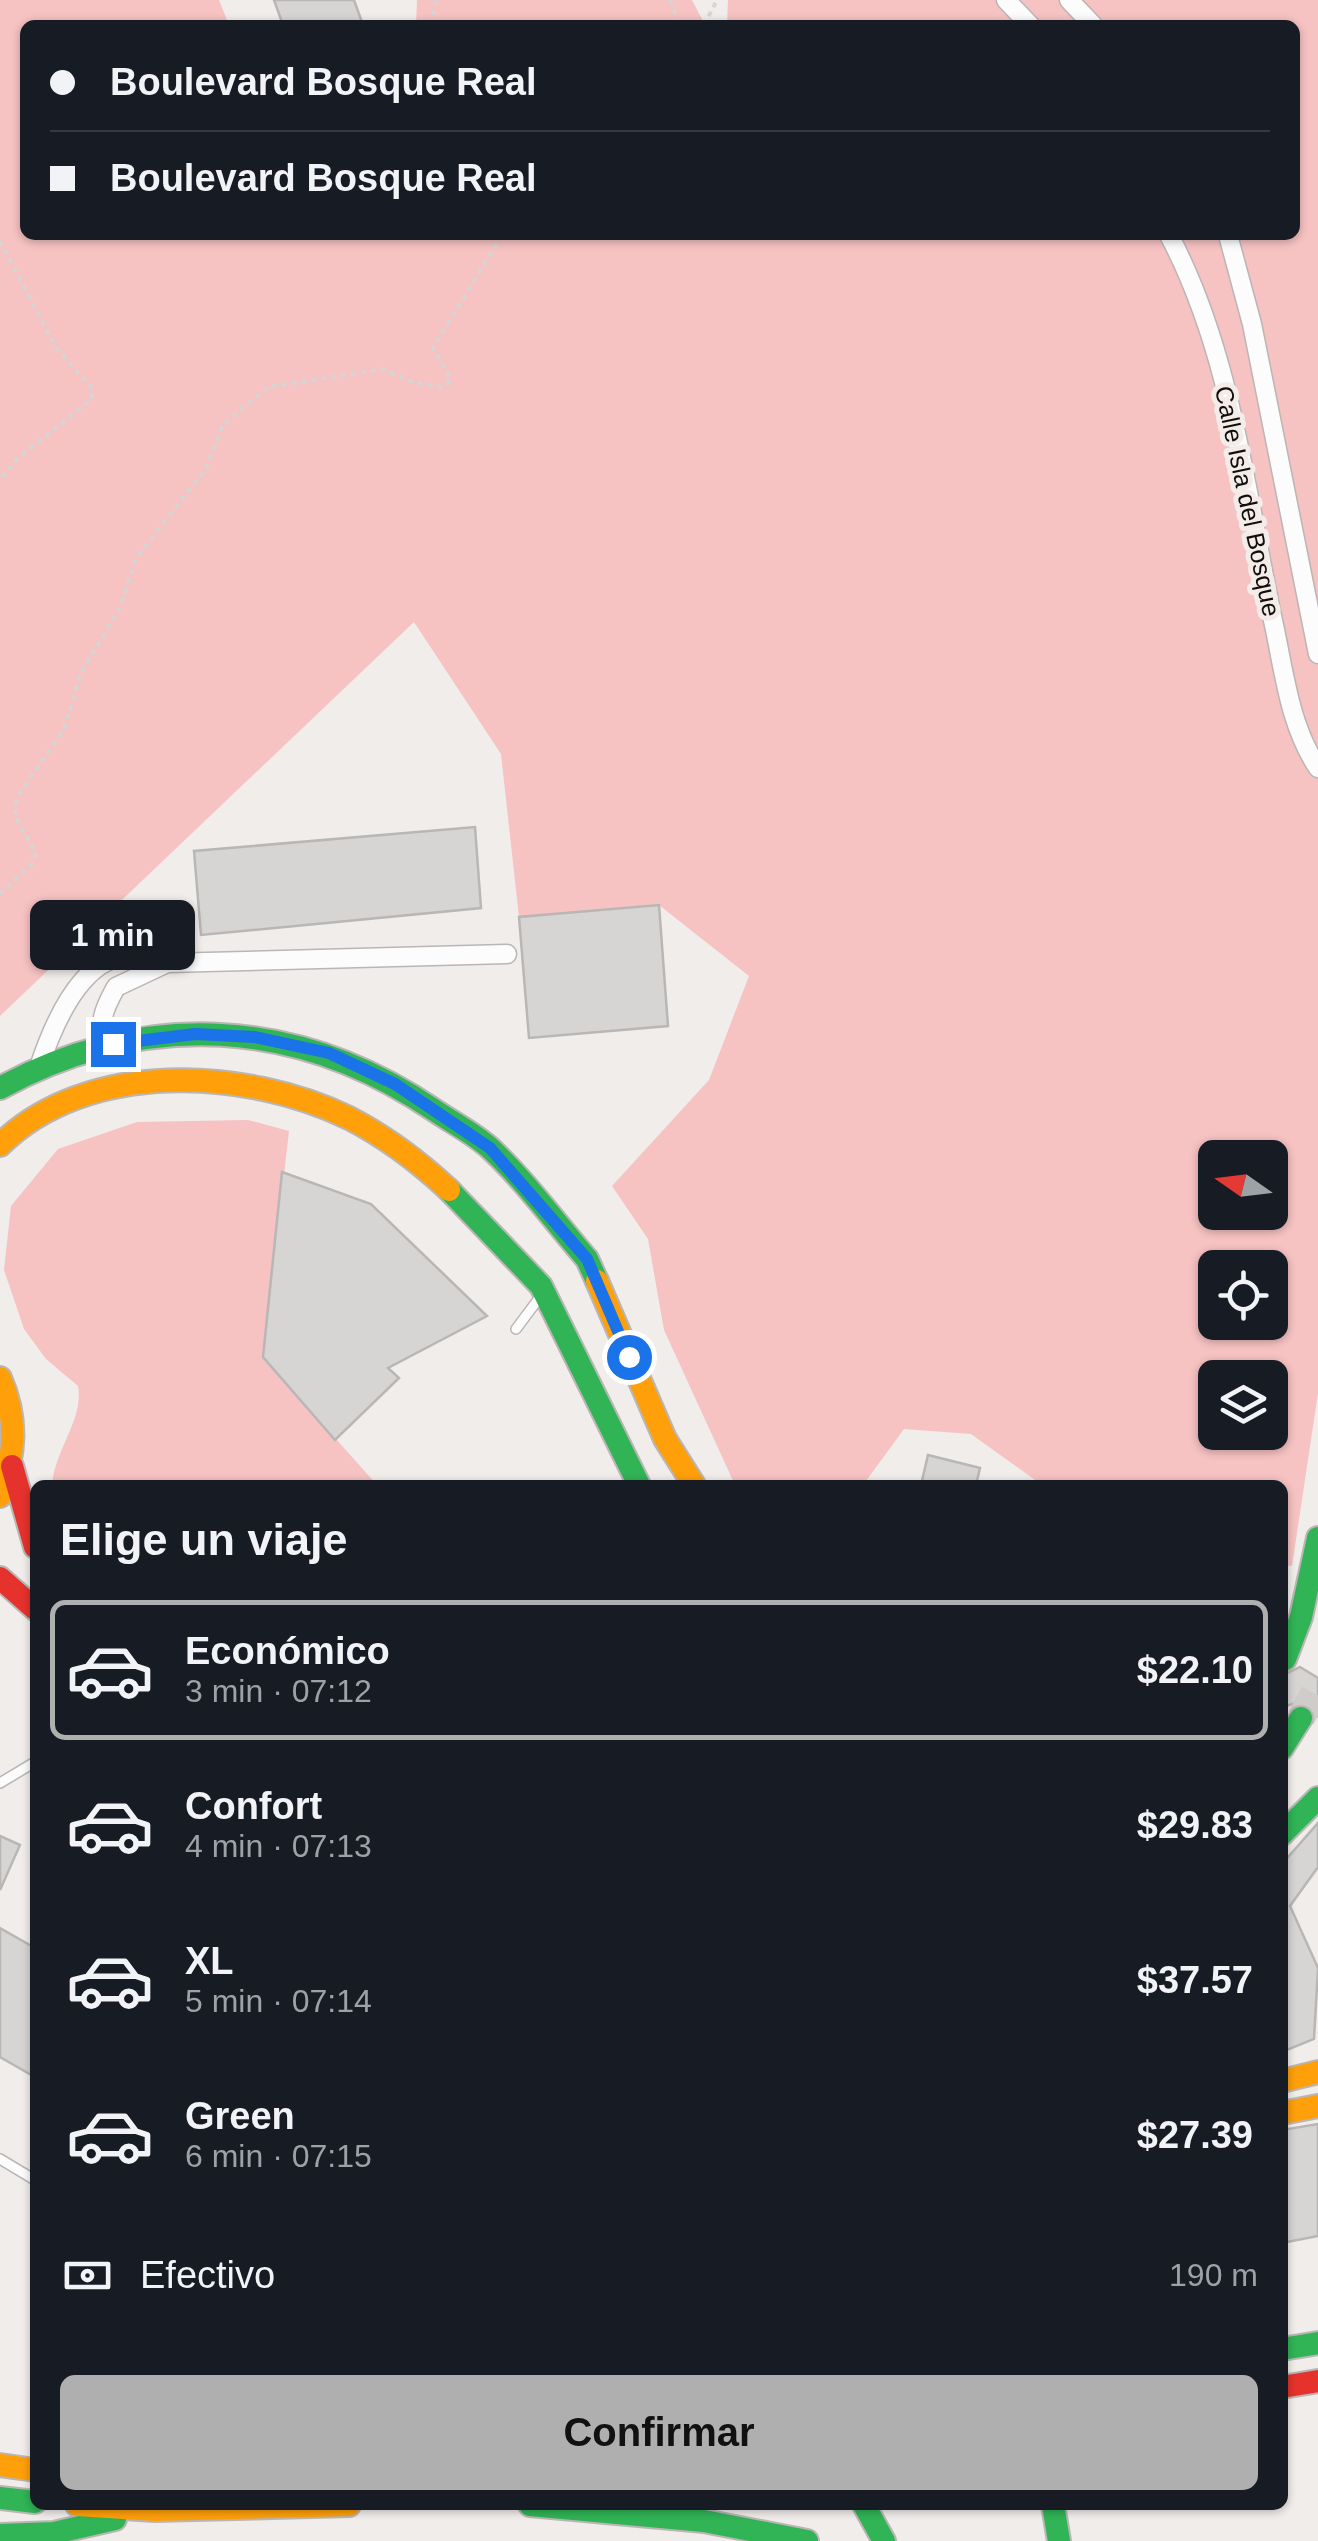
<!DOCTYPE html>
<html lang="es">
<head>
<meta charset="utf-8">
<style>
	:root { --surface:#171b24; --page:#20242c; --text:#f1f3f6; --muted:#9ea1a6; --line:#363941; --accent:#afafb0 }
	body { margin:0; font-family:Arial,sans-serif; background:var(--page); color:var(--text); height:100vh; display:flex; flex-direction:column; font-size:38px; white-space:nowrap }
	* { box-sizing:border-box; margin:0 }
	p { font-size:32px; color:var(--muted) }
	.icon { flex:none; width:55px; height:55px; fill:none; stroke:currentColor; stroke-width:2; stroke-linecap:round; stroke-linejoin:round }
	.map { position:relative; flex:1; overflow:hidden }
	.panel { position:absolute; left:30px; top:1480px; width:1258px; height:1030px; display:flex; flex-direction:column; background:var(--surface); border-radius:15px; box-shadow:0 2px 8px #0004 }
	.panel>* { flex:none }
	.banner { position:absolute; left:20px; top:20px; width:1280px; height:220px; border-radius:15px; box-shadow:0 2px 8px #0004; display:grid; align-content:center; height:220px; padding:0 30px; background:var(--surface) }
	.needle { width:65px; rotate:284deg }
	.controls { position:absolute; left:1198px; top:1140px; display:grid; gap:20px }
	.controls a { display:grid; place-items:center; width:90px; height:90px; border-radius:15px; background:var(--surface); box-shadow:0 2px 8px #0004; font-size:50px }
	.end { position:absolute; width:45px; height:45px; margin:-22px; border:12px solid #1a73e8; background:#fff; box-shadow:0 0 0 5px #fff }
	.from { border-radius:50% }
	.bubble { position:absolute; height:70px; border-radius:15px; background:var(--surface); box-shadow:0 2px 8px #0004; font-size:32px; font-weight:700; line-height:70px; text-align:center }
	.banner b { display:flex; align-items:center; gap:35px; height:95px; font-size:38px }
	.banner b+b { border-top:2px solid var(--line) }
	.banner i { width:25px; height:25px; background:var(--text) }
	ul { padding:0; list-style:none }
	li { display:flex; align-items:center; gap:30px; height:140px; margin:0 20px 15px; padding:0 10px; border:5px solid transparent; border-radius:15px }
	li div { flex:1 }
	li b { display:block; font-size:38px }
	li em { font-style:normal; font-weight:700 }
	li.selected { border-color:var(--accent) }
	li>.icon { width:90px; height:90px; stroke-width:1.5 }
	h2 { padding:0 30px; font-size:45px; line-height:120px }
	.pay { display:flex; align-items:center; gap:25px; height:110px; padding:0 30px; font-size:38px }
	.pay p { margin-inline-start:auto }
	.button { display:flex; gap:20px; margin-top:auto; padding:20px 30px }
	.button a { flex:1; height:115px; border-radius:15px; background:var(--accent); color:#111; font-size:40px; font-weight:700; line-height:115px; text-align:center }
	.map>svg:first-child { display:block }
	.green { fill:#f6c2c2; fill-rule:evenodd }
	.building { fill:#d7d5d3; stroke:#b9b7b5; stroke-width:2.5 }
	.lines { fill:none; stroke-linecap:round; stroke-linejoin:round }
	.secondary-tunnel { stroke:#cfccca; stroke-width:28; stroke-dasharray:28 14; stroke-linecap:butt }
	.lane-casing { stroke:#b9b6b5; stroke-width:12 }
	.street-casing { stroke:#b9b6b5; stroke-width:21 }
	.fast-casing { stroke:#b9b6b5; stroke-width:26 }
	.slow-casing { stroke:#b9b6b5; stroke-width:26 }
	.jam-casing { stroke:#b9b6b5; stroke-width:26 }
	.path { stroke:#d6d4d4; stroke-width:4; stroke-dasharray:5 5; stroke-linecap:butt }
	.lane { stroke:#fdfcfc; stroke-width:9 }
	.street { stroke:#fdfcfc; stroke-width:18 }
	.fast { stroke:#30b455; stroke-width:22 }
	.slow { stroke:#ff9f0a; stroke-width:22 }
	.jam { stroke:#e5322d; stroke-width:22 }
	.route { stroke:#1a73e8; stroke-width:12 }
	.labels { text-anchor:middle; stroke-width:10; stroke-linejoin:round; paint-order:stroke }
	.street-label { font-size:25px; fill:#100e0d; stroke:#f3ece9 }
</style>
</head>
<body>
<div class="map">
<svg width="1318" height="2541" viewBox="0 0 1318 2541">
	<rect width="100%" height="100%" fill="#f1edeb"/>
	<g class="green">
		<path d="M0,0H219L229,25H25V235H1295V25H727L728,0H1318V1393L1292,1566L1283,1565L1282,1485H1042L971,1434L904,1429L863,1485H735L664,1330L648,1239L612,1186L709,1080L749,976L659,905L519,917L501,754L414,622L0,1016ZM1215,1158H1270V1212H1215ZM1215,1268H1270V1322H1215ZM1215,1378H1270V1432H1215Z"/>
		<path d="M417,0H692L705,25H416Z"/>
		<path d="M248,1120L289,1131L263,1357L377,1485H52C55,1449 84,1419 78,1386L46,1359L24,1329L4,1270L11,1206L58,1149L137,1122Z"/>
	</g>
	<g class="building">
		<path d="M274,0H354L363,25H283Z"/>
		<path d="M475,827L481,908L201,935L194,851Z"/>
		<path d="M659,905L668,1026L529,1038L519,917Z"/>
		<path d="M282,1172L371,1204L487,1316L388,1368L399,1378L335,1440L263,1357Z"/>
		<path d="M928,1455L980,1468L976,1485H921Z"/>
		<path d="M1300,1667L1318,1678V1716L1311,1704L1303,1701L1282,1707V1676Z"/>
		<path d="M1318,1823V1867L1290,1906L1318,1968L1314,2039L1282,2052V1864Z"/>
		<path d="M0,1836L20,1845L0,1890Z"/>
		<path d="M0,1928L35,1948V2077L0,2057Z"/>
		<path d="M1318,2124V2236L1282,2243V2130Z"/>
	</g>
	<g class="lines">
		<path class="secondary-tunnel" d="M1301,1718L1318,1686"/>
		<g class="lane-casing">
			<g id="lane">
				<path d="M516,1329L540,1297"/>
				<path d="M0,1783L35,1762"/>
				<path d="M0,2159L35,2180"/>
			</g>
		</g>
		<g class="street-casing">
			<g id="street">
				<path d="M1006,0L1030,25"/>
				<path d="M1069,0L1093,25"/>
				<path d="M1169,235C1231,352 1245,489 1272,616C1284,668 1288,723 1318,768"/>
				<path d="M1228,235L1252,324L1318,654"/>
				<path d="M113,1044C94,1026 105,1007 116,987L167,963L507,954"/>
				<path d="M39,1067C58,1010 95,928 167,963"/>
			</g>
		</g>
		<g class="fast-casing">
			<g id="fast">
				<path d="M0,1088C146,1009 298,1018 434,1110C453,1123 475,1134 491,1149C526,1182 556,1223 587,1259L597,1281"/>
				<path d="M449,1190L541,1286L639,1485"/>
				<path d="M1285,1659L1301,1617L1318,1538"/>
				<path d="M1282,1748L1301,1718"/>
				<path d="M1282,1834L1318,1798"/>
				<path d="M1282,2349L1318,2343"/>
				<path d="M0,2498L35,2502"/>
				<path d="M530,2505L704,2521L807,2541"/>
				<path d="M864,2505L884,2541"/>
				<path d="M1053,2505L1059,2541"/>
				<path d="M0,2535L54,2533L115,2519"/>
			</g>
		</g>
		<g class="slow-casing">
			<g id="slow">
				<path d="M0,1145C87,1059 246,1068 349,1118C386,1137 419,1162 449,1190"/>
				<path d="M597,1281L665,1439L694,1485"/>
				<path d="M0,1378C18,1419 15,1455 0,1496"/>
				<path d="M1282,2081L1318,2072"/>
				<path d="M1282,2113L1318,2106"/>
				<path d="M0,2465L35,2470"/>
				<path d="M77,2505L155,2510L349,2505"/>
			</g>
		</g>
		<g class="jam-casing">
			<g id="jam">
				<path d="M12,1466L35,1547"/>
				<path d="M0,1578L35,1609"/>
				<path d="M1282,2387L1318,2381"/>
			</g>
		</g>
		<g class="path">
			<path d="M670,0L680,25"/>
			<path d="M431,25L436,0"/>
			<path d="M704,25L717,0"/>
			<path d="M0,241L55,346L92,388V399L17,459L0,479"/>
			<path d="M0,894L31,865L36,854L15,816L17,797L64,729L81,673L120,608L136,558L206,469L223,425L268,387L383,369L412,382L443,387L451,380L433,348L502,235"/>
		</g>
		<use href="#lane" class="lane"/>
		<use href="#street" class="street"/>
		<use href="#fast" class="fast"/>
		<use href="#slow" class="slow"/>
		<use href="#jam" class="jam"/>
	</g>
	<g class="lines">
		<path class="route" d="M113,1044L195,1034L255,1037L329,1053L395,1084L490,1148L587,1259L629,1357"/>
	</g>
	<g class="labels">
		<g class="street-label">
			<text transform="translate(1248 501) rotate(78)" y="9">Calle Isla del Bosque</text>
		</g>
	</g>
</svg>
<div class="controls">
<a><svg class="needle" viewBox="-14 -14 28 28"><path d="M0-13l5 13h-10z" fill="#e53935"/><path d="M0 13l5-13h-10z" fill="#9ea1a6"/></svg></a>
<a><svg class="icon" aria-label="locate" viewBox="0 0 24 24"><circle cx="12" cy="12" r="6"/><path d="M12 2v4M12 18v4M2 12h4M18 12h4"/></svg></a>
<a><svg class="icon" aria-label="layers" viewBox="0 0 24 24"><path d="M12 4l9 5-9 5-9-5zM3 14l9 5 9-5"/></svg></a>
</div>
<i class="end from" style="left:629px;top:1357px"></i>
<i class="end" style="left:113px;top:1044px"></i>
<div class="bubble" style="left:30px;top:900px;width:165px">1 min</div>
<div class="banner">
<b><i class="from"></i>Boulevard Bosque Real</b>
<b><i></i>Boulevard Bosque Real</b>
</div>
<section class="panel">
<h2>Elige un viaje</h2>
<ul>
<li class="selected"><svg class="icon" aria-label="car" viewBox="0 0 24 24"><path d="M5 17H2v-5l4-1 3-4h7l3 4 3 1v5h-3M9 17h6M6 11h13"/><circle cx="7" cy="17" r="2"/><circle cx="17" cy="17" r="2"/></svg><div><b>Económico</b><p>3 min · 07:12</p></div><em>$22.10</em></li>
<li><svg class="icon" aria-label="car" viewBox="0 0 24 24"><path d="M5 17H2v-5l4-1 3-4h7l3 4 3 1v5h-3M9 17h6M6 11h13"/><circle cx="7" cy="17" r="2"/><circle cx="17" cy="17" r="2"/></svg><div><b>Confort</b><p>4 min · 07:13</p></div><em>$29.83</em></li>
<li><svg class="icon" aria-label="car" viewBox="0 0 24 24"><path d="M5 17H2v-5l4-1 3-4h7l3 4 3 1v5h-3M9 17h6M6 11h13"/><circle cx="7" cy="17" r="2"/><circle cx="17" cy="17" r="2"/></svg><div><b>XL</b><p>5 min · 07:14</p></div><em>$37.57</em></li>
<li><svg class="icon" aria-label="car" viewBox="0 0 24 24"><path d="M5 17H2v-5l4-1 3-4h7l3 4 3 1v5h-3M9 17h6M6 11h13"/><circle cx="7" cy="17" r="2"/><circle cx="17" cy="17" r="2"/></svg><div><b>Green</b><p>6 min · 07:15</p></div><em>$27.39</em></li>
</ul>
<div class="pay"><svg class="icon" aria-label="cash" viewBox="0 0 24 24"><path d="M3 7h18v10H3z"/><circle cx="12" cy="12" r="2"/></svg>Efectivo<p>190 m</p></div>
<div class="button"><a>Confirmar</a></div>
</section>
</div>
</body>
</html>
